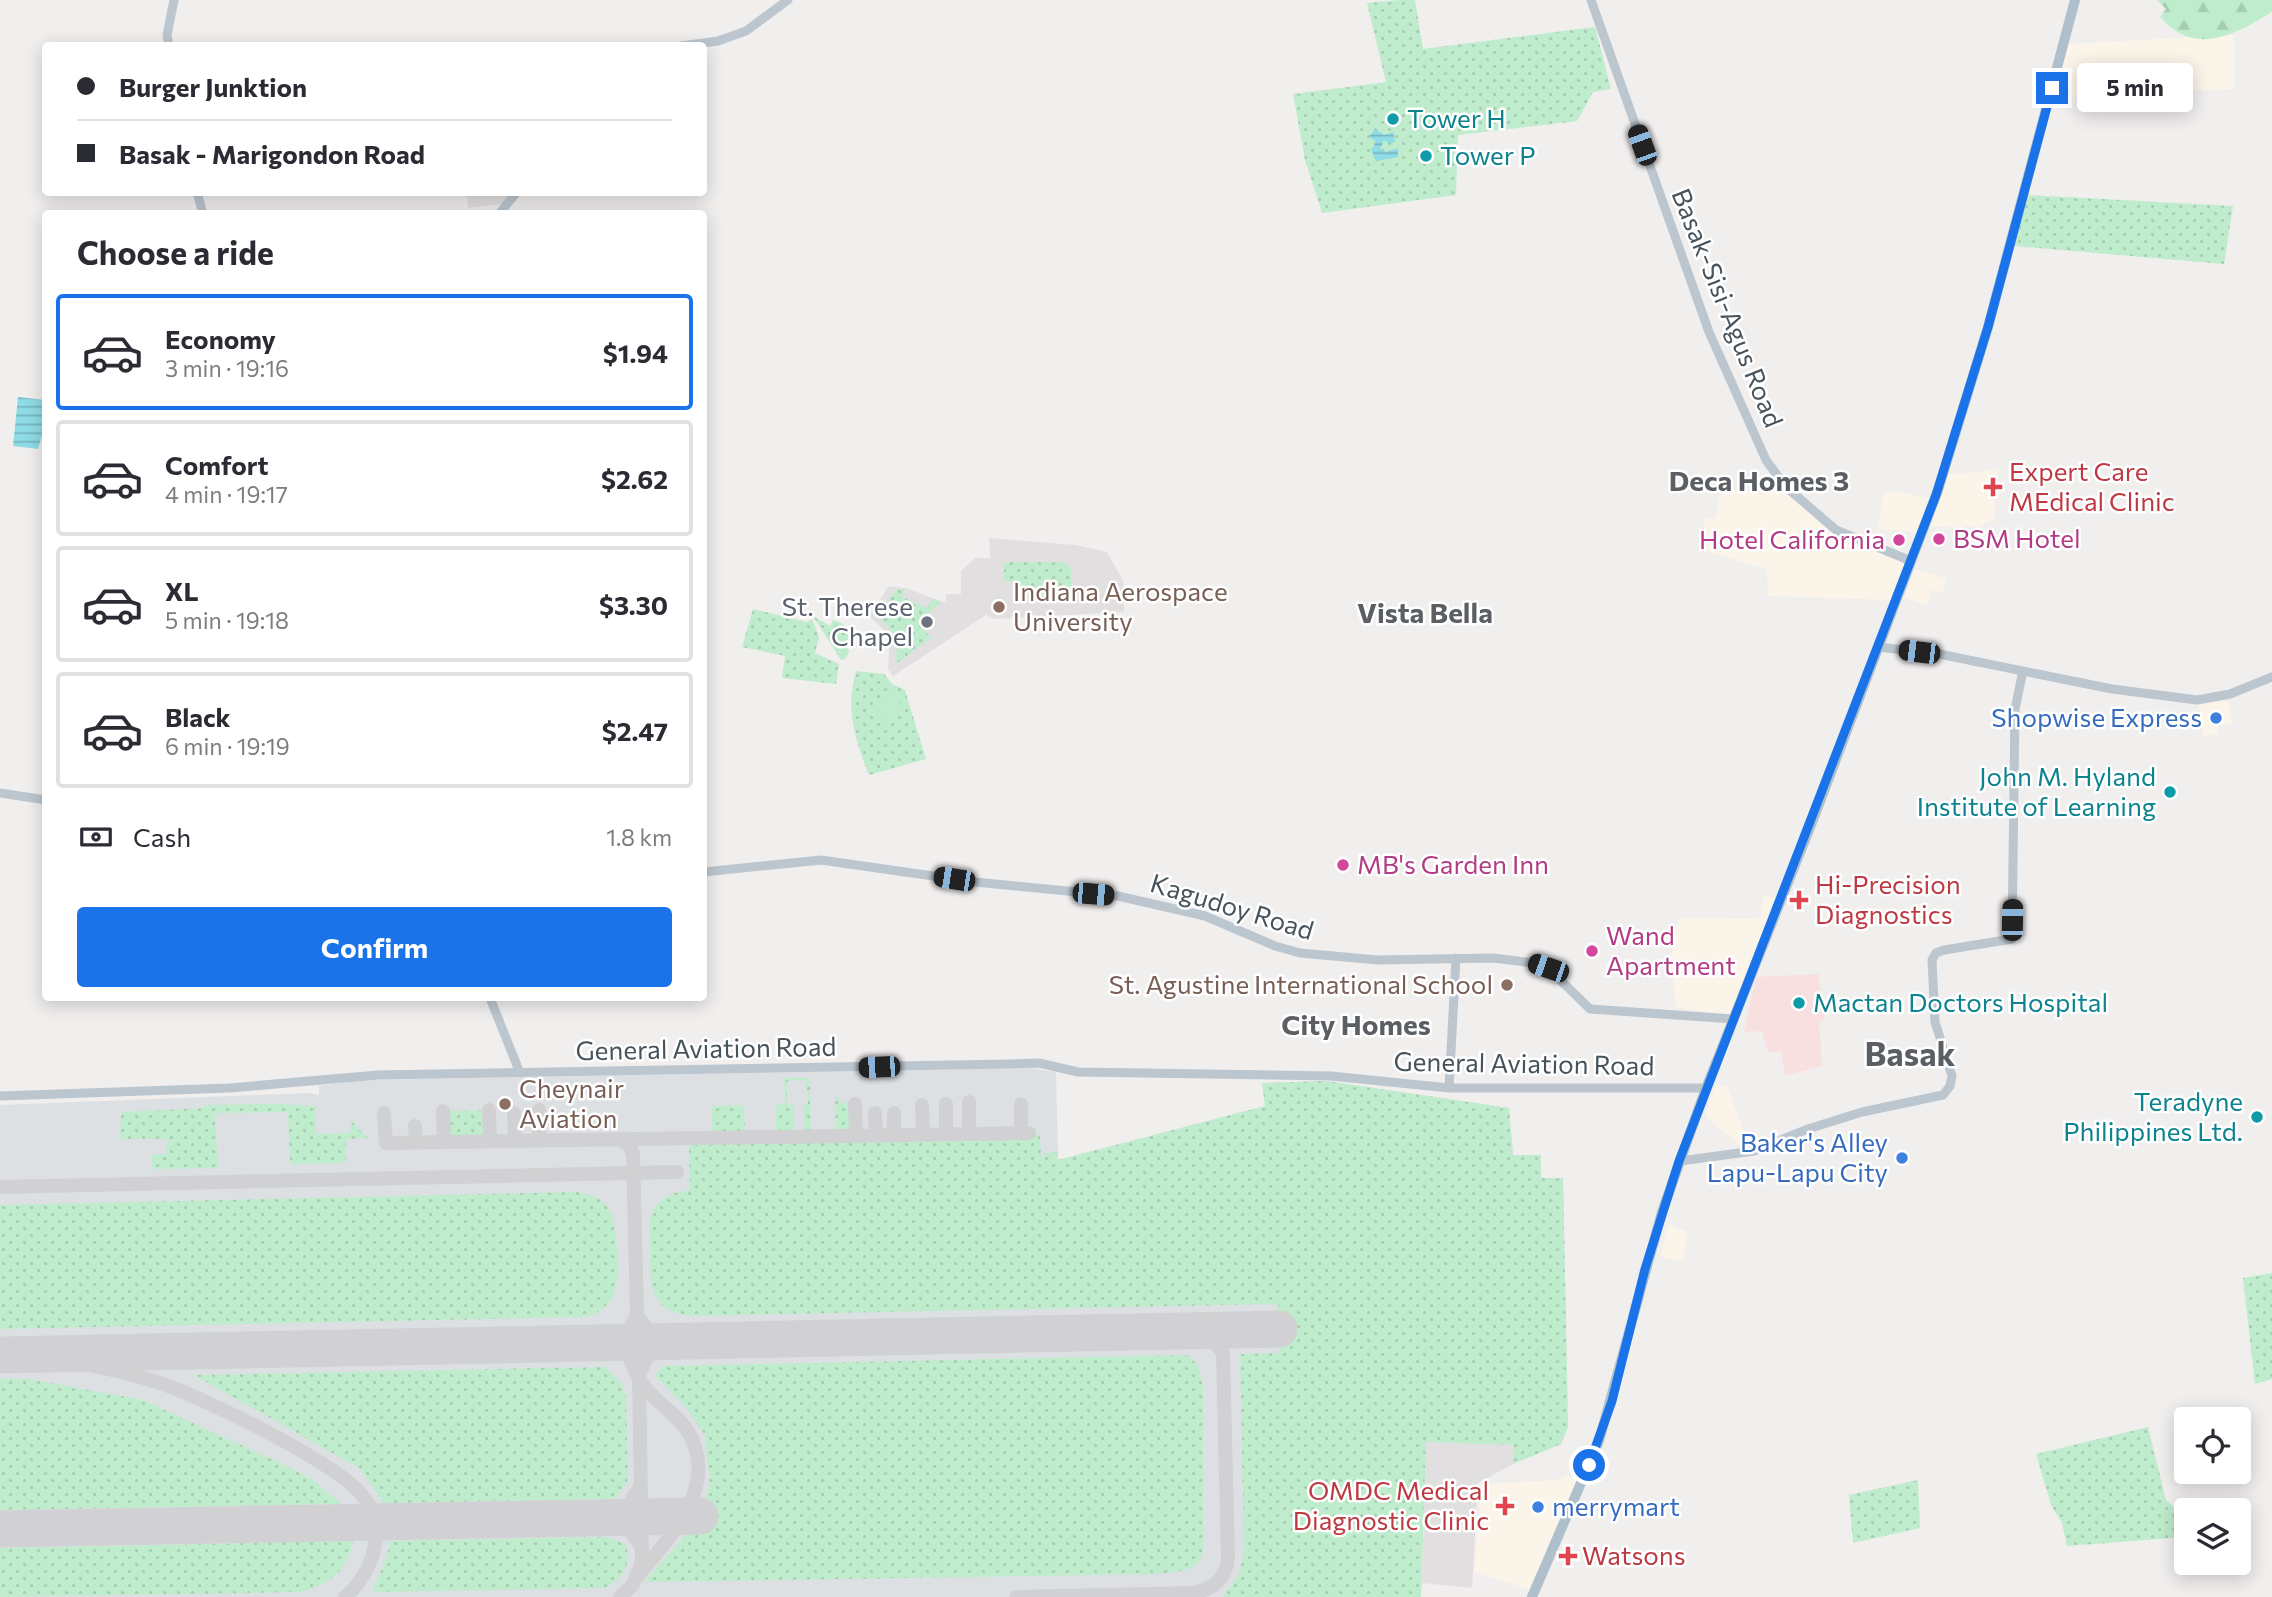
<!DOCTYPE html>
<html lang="en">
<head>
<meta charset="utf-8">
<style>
	:root { --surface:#fff; --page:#f2f2f3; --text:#2b2b33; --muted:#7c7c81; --line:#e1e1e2; --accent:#1a73e8 }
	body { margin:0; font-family:Commissioner,sans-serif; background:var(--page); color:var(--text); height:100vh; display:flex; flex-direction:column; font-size:26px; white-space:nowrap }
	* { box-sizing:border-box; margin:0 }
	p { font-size:23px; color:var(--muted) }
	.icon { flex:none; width:38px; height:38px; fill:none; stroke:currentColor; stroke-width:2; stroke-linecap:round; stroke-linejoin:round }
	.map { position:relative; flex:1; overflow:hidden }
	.drawer { position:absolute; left:42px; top:210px; width:665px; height:791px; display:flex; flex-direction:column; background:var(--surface); border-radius:7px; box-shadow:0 4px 18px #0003 }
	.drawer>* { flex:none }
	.guide { position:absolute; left:42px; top:42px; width:665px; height:154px; border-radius:7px; box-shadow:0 4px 18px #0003; display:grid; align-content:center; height:154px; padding:0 35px; background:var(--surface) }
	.buttons { position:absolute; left:2174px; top:1407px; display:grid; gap:14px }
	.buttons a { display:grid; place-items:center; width:77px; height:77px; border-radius:7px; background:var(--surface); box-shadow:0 4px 18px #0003; font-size:35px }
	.end { position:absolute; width:32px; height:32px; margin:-16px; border:9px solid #1a73e8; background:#fff; box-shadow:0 0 0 4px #fff }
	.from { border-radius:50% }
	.bubble { position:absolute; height:49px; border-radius:7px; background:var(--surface); box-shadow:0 4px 18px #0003; font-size:23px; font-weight:700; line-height:49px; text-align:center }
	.car { position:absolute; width:21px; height:42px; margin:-21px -10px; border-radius:9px; box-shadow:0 0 5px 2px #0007; background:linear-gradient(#222 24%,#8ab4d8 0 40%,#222 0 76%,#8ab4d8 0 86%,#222 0) }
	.guide b { display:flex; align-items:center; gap:24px; height:66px; font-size:26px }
	.guide b+b { border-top:2px solid var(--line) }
	.guide i { width:18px; height:18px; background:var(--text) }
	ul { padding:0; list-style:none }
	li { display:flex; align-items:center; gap:21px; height:116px; margin:0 14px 10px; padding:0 21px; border:4px solid var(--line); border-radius:7px }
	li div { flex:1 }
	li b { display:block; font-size:26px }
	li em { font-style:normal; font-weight:700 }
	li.active { border-color:var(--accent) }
	li>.icon { width:63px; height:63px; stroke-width:1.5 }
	h2 { padding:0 35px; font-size:32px; line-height:84px }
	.pay { display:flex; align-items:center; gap:18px; height:77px; padding:0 35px; font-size:26px }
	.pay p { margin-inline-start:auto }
	.button { display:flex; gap:14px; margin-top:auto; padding:14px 35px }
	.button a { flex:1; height:80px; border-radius:7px; background:var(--accent); color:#fff; font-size:28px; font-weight:700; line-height:80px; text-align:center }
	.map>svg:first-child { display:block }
	.commercial { fill:#fbf4e8 }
	.education { fill:#e2dfe0 }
	.medical { fill:#f9e0e0 }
	.airport { fill:#dde0e3 }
	.grass { fill:url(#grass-dots) }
	.forest { fill:url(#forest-firs) }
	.green { fill:#bfeccc }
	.water { fill:url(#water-rules) }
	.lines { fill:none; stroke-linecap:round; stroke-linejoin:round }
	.taxiway { stroke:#d1d1d3; stroke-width:14 }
	.runway { stroke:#d1d1d3; stroke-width:37 }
	.secondary { stroke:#bbc6cf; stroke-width:9 }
	.primary { stroke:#afc0cc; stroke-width:10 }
	.route { stroke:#1a73e8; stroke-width:9 }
	.culture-dot { fill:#0f9aa8; stroke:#fff; stroke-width:2.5 }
	.health-dot { fill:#e0444e; stroke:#fff; stroke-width:2.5 }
	.hotel-dot { fill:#d1479c; stroke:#fff; stroke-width:2.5 }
	.education-dot { fill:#8d6e63; stroke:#fff; stroke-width:2.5 }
	.worship-dot { fill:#6b7280; stroke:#fff; stroke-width:2.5 }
	.shop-dot { fill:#3f7fe0; stroke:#fff; stroke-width:2.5 }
	.labels { text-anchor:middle; stroke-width:5; stroke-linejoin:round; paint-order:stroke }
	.culture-label { font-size:26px; fill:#0d838f; stroke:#fff; text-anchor:start }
	.street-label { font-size:26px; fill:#47535a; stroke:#fff }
	.health-label { font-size:26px; fill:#be3a42; stroke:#fff; text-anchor:start }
	.hotel-label { font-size:26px; fill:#b23c85; stroke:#fff; text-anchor:start }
	.education-label { font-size:26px; fill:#785e54; stroke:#fff; text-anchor:start }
	.worship-label { font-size:26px; fill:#5b616d; stroke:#fff; text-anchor:end }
	.shop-label { font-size:26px; fill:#366cbe; stroke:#fff; text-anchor:end }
	.neighbourhood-label { font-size:28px; font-weight:bold; fill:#5b5f63; stroke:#fff }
	.district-label { font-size:33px; font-weight:bold; fill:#5b5f63; stroke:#fff }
</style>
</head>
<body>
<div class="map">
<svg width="2272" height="1597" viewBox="0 0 2272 1597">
	<defs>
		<pattern id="grass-dots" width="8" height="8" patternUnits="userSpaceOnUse" patternTransform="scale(1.75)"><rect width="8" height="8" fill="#bfeccc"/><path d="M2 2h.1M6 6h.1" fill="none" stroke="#a6ccb1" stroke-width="1.8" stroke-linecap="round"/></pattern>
		<pattern id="forest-firs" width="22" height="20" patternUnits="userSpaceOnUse" patternTransform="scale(1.75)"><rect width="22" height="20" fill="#bfeccc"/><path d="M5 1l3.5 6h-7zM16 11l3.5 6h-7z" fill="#a6ccb1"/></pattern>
		<pattern id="water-rules" width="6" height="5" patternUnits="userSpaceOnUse" patternTransform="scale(1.75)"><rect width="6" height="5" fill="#8edce7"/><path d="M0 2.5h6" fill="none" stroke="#76b5be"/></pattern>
	</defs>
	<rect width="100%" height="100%" fill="#f1eeee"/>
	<g class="commercial">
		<path d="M2234,35V89L2053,98L2066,44Z"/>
		<path d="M1997,470L1994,521L1985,522L1983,526L1928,527L1948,475Z"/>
		<path d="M1770,475L1842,537L1897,556L1905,564L1891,600L1768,596L1767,569L1701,550L1705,519H1715L1721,487L1766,495Z"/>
		<path d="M1897,491L1931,499L1919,532L1878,529L1883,494Z"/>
		<path d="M1915,569L1947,579L1942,593L1932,590L1927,605L1904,597Z"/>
		<path d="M2229,701L2232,723L2218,725L2219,734L2203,736L2199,704Z"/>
		<path d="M1764,894L1775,898L1729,1016L1676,1007L1671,958L1679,918L1759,919Z"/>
		<path d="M1716,1085L1727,1086L1749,1146L1743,1148L1705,1116Z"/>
		<path d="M1669,1224L1688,1232L1683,1261L1660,1257Z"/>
		<path d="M1566,1476L1578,1478L1529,1589L1474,1572L1482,1484L1558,1480Z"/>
	</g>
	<g class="education">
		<path d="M467,193H513L503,204L468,208Z"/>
		<path d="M989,538L1075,545L1107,552L1123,581L1124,612L995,619L986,615L893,676L888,669L890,636L869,616L889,586L909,589L942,602L946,601V594H961V571L975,558H990Z"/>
		<path d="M1426,1442L1514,1445L1513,1464L1478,1483L1472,1588L1422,1583Z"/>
	</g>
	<path class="medical" d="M1818,974L1825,1020L1819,1022L1822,1066L1785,1076L1781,1051L1768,1053L1762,1031L1744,1032L1756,977Z"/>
	<path class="airport" d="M1029,1068L1056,1072L1058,1160L1265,1106L1262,1083L1327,1081L1509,1108L1513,1155H1541V1178H1563L1568,1427L1561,1444L1513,1464V1445L1426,1442L1421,1597H0V1105L309,1093L319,1095V1086L363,1080Z"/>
	<g class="grass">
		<path d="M1399,0H1415L1423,49L1595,27L1611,89L1593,92L1577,121L1458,135L1456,195L1322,213L1305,160L1293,94L1386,82L1367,3Z"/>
		<path d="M2026,195L2233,206L2224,264L2014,246Z"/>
		<path d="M1004,562H1065L1071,570V597L1019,598V581H1004Z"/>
		<path d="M905,588L902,597L927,608L932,599L942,602L918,621L929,636H933L896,664L897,637L878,616L896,590Z"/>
		<path d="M753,609L807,622L812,619L819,637L815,653L839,664L836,684L782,678L785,656L742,647Z"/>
		<path d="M813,616L830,626L833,620L843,624L853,639L847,645L849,652L845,659L841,660Z"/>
		<path d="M856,671L884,674L892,684L905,690L926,759L869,775C855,741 845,708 856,671Z"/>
		<path d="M784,1078H810L811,1130H804L803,1105L808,1104L806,1080L787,1081V1105H793L794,1130L776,1131V1105L785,1104Z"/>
		<path d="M1327,1081L1509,1108L1513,1155H1541V1178H1563L1568,1427L1561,1444L1513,1464V1445L1426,1442L1421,1597H1223L1239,1575L1244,1551L1240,1354L1280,1353L1278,1304L693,1316C649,1313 650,1284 650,1249C649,1234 647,1218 656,1206C665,1194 677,1192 690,1190L689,1141L1040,1135L1041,1157H1045V1153L1058,1152V1160L1265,1106L1262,1083Z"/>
		<path d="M835,1096H838L839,1103H853L854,1129L836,1130Z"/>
		<path d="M276,1104L316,1106V1134L350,1133L352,1114L353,1123L368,1138L346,1139V1163L290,1164L288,1112L215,1113L218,1168L152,1169V1155L166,1154L167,1139H120L121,1112L204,1108L205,1105Z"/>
		<path d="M744,1105L745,1131L712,1132V1106Z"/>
		<path d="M486,1110L487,1138L451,1139L447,1136L446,1111Z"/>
		<path d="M577,1192C588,1194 598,1196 606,1205C618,1218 620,1273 615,1290C611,1305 599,1314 585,1317L0,1329V1205Z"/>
		<path d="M2272,1273V1379L2255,1384L2243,1278Z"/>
		<path d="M1187,1355L1197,1364L1203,1385V1551C1199,1573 1176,1571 1158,1574L644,1582L696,1523L710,1485L705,1435L685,1406L655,1376L662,1366Z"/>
		<path d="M604,1367L620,1381L626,1397L628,1480L616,1497L606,1499L384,1503L359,1468L194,1375Z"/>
		<path d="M0,1379H28L143,1400L295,1470L316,1482L341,1504L0,1510Z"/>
		<path d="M2148,1427L2166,1500L2186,1518V1537L2067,1546L2062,1523L2051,1505L2036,1454Z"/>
		<path d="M1918,1480L1920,1528L1853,1543L1849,1495Z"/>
		<path d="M607,1537L625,1544C634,1562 621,1581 604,1588L376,1592L373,1589L387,1557L390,1541Z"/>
		<path d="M353,1541C346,1572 330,1585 300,1592L0,1597V1548Z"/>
	</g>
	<path class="forest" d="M2157,0H2272V12C2234,35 2195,57 2160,17L2166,9Z"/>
	<path class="green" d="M898,694L903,714L880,720L872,701Z"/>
	<g class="water">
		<path d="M1375,129L1384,135L1393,132L1395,141L1390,144L1384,140L1380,149L1386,152L1398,148V157L1376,161L1371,149L1377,142L1369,137Z"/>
		<path d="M18,397L45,400V426L38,449L13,446Z"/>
	</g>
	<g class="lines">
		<g class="taxiway">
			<path d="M855,1104L856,1135"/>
			<path d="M946,1104V1133"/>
			<path d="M1021,1104V1132"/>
			<path d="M922,1105L923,1134"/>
			<path d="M489,1110L490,1141"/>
			<path d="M539,1110V1140"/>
			<path d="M443,1111L444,1142"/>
			<path d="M384,1113L386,1143L1029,1133"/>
			<path d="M514,1113L515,1141"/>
			<path d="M875,1113L876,1135"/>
			<path d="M894,1113V1134"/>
			<path d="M415,1126L416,1142"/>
			<path d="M969,1133V1102"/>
			<path d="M0,1187L677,1172"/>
			<path d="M637,1315L649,1332L668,1341"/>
			<path d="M605,1342L628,1333L637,1315L633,1154L629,1145L619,1140"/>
			<path d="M604,1343C633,1347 629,1364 642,1383C653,1401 675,1412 687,1430C722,1485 669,1538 637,1577"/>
			<path d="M22,1354C68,1361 113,1368 157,1382C201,1396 333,1461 361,1494C389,1525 374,1573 345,1597"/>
			<path d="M607,1517L627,1508L638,1490"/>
			<path d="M607,1517L627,1525L640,1545"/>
			<path d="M620,1597L632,1586L642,1562L639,1375L647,1357L668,1341"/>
			<path d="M1016,1597L1193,1593C1212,1590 1227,1578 1228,1558L1223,1354L1211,1337L1200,1330"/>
		</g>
		<g class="runway">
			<path d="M0,1355L1279,1329"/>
			<path d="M0,1529L700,1516"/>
		</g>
		<g class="secondary">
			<path d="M1591,0L1709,332L1766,460L1785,486L1836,530L1911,561"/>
			<path d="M169,46L167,35L174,0"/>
			<path d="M681,46L718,41L746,31L788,0"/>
			<path d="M197,192L203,214"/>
			<path d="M499,214L517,192"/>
			<path d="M1878,647L1939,654L2112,689L2197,700L2230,694L2272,677"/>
			<path d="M0,793L46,800"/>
			<path d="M704,872L821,860L975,882L1118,896L1205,916L1275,946L1300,953L1378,960L1493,958L1534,963L1548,968L1590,1009L1733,1019"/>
			<path d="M490,998L520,1073"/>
			<path d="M1449,1088L1456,958"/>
			<path d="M0,1096L230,1088L378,1075L1010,1064L1039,1063L1078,1072L1331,1076L1449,1088H1706"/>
			<path d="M1680,1161L1754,1151L1808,1129L1862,1112L1943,1095L1950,1086L1952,1076L1935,1022L1932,960L1936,953L1944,950L2012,939L2015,709L2023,671"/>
		</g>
		<path class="primary" d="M1532,1597L1599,1441L1662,1212L1706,1088L1813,820L1938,490L1988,327L2075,0"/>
	</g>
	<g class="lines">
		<path class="route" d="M1589,1465L1612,1401L1645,1269L1679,1161L1936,495L1988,327L2052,88"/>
	</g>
	<g class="culture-dot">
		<circle cx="1393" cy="119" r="7"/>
		<circle cx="1426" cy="156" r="7"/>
		<circle cx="2170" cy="792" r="7"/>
		<circle cx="1799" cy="1003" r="7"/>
		<circle cx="2257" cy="1117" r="7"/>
	</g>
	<g class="health-dot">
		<path d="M1989.5 476.5h7v7h7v7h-7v7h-7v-7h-7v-7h7z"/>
		<path d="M1795.5 889.5h7v7h7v7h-7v7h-7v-7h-7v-7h7z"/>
		<path d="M1501.5 1495.5h7v7h7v7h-7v7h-7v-7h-7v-7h7z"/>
		<path d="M1564.5 1545.5h7v7h7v7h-7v7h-7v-7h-7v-7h7z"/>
	</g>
	<g class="hotel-dot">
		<circle cx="1939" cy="539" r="7"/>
		<circle cx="1899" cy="540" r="7"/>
		<circle cx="1343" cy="865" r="7"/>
		<circle cx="1592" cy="951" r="7"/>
	</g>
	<g class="education-dot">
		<circle cx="999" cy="607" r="7"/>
		<circle cx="1507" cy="985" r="7"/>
		<circle cx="505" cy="1104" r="7"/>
	</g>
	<circle class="worship-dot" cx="927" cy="622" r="7"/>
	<g class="shop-dot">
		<circle cx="2216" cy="718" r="7"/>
		<circle cx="1902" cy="1158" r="7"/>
		<circle cx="1538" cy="1507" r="7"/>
	</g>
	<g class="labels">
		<g class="culture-label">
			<text x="1407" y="128">Tower H</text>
			<text x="1440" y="165">Tower P</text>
			<text x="2156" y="786" text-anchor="end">John M. Hyland<tspan x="2156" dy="30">Institute of Learning</tspan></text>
			<text x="1813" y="1012">Mactan Doctors Hospital</text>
			<text x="2243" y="1111" text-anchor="end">Teradyne<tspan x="2243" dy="30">Philippines Ltd.</tspan></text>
		</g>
		<g class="street-label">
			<text transform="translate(1727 308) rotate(68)" y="9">Basak-Sisi-Agus Road</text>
			<text transform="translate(1232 907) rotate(17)" y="9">Kagudoy Road</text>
			<text transform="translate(706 1049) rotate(-1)" y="9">General Aviation Road</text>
			<text transform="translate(1524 1064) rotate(1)" y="9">General Aviation Road</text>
		</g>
		<g class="health-label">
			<text x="2009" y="481">Expert Care<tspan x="2009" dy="30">MEdical Clinic</tspan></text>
			<text x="1815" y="894">Hi-Precision<tspan x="1815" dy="30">Diagnostics</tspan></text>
			<text x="1489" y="1500" text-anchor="end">OMDC Medical<tspan x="1489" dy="30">Diagnostic Clinic</tspan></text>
			<text x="1582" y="1565">Watsons</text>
		</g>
		<g class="hotel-label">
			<text x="1953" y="548">BSM Hotel</text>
			<text x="1885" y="549" text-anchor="end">Hotel California</text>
			<text x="1357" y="874">MB's Garden Inn</text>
			<text x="1606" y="945">Wand<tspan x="1606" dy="30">Apartment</tspan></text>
		</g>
		<g class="education-label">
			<text x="1013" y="601">Indiana Aerospace<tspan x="1013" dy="30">University</tspan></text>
			<text x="1493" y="994" text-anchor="end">St. Agustine International School</text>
			<text x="519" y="1098">Cheynair<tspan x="519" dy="30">Aviation</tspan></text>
		</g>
		<g class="worship-label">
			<text x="913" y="616">St. Therese<tspan x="913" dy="30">Chapel</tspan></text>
		</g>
		<g class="shop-label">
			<text x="2202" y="727">Shopwise Express</text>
			<text x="1888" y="1152">Baker's Alley<tspan x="1888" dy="30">Lapu-Lapu City</tspan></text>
			<text x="1552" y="1516" text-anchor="start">merrymart</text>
		</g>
		<g class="neighbourhood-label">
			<text x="1759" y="491">Deca Homes 3</text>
			<text x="1425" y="623">Vista Bella</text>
			<text x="1356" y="1035">City Homes</text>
		</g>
		<g class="district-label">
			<text x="1910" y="1066">Basak</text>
		</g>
	</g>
</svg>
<div class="buttons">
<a><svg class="icon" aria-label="locate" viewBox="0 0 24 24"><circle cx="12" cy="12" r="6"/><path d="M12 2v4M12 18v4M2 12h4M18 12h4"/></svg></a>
<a><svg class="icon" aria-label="layers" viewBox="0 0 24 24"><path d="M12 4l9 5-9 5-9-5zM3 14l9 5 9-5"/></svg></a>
</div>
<i class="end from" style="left:1589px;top:1465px"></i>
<i class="end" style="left:2052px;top:88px"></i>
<div class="bubble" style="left:2077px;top:63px;width:116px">5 min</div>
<i class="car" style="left:1642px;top:145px;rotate:340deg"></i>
<i class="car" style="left:1919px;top:652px;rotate:277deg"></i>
<i class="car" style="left:954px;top:879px;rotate:279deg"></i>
<i class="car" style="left:1093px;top:894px;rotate:95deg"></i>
<i class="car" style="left:2012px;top:920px;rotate:1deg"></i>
<i class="car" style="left:1548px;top:968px;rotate:289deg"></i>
<i class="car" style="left:879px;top:1067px;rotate:268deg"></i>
<div class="guide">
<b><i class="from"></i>Burger Junktion</b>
<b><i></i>Basak - Marigondon Road</b>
</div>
<section class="drawer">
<h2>Choose a ride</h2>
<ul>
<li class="active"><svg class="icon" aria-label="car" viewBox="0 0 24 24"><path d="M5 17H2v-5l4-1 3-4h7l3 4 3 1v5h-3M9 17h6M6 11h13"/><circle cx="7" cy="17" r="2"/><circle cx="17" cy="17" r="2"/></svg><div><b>Economy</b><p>3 min · 19:16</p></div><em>$1.94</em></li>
<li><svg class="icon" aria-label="car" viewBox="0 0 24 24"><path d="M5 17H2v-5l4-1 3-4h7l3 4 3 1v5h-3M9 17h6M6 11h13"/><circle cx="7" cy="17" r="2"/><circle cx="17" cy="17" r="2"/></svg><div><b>Comfort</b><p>4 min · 19:17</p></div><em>$2.62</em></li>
<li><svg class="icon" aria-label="car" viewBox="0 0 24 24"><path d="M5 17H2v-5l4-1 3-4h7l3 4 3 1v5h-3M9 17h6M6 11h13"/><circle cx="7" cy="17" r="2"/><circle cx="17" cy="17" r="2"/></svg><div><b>XL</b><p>5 min · 19:18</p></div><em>$3.30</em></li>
<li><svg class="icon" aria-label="car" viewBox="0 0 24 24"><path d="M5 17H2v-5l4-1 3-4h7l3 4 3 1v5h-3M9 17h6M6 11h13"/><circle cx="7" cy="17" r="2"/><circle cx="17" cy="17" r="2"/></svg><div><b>Black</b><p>6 min · 19:19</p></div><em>$2.47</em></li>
</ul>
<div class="pay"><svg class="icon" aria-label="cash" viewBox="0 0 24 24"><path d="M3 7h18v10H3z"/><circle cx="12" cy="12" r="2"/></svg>Cash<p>1.8 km</p></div>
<div class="button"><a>Confirm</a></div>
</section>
</div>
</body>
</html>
